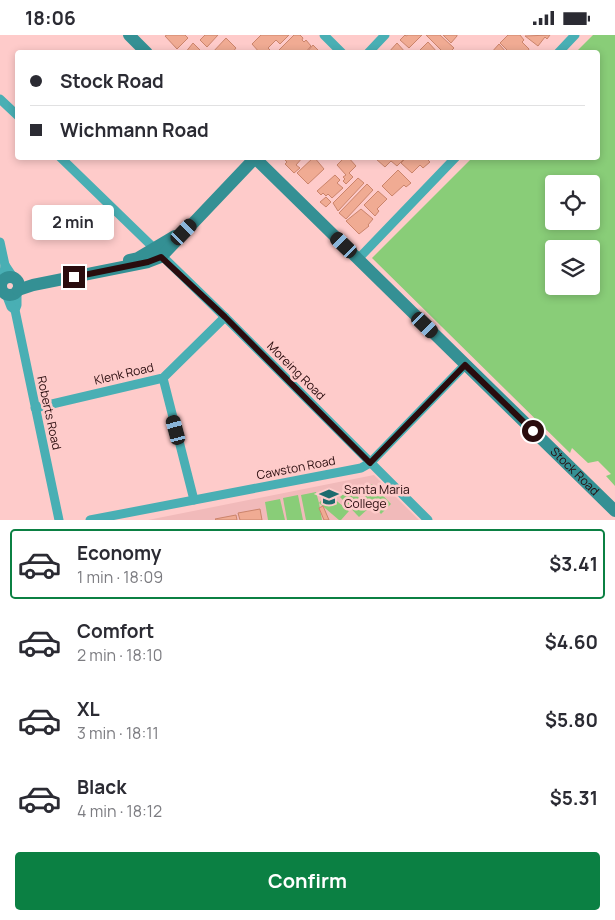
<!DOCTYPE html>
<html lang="en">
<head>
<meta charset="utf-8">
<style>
	:root { --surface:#fff; --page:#f2f2f3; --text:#2b2b33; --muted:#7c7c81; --line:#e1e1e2; --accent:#0b8043 }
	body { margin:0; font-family:Manrope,sans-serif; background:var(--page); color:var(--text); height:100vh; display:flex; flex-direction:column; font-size:19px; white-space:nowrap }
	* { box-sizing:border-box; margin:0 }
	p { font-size:16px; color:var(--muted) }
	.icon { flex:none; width:28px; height:28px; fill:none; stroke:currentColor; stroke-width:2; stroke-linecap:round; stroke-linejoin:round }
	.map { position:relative; height:485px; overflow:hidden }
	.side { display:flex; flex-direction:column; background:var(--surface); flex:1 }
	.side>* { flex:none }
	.banner { position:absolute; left:15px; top:15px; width:585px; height:110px; border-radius:5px; box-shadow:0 2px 8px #0003; display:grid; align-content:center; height:110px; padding:0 15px; background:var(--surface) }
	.tools { position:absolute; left:545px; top:140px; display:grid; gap:10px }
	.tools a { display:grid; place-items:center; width:55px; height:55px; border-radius:5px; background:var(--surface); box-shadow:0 2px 8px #0003; font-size:25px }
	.end { position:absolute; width:22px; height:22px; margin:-11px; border:6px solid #290c0e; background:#fff; box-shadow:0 0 0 2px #fff }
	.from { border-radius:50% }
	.bubble { position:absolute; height:35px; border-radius:5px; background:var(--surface); box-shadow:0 2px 8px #0003; font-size:16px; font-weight:700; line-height:35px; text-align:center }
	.car { position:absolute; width:15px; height:30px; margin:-15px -8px; border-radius:6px; box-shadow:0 0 4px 1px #0007; background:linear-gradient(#222 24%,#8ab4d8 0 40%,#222 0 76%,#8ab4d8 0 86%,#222 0) }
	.banner b { display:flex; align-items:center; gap:18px; height:48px; font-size:19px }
	.banner b+b { border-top:1px solid var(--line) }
	.banner i { width:12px; height:12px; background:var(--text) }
	ul { padding:9px 0 0; list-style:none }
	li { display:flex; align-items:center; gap:15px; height:70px; margin:0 10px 8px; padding:0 5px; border:2px solid transparent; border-radius:5px }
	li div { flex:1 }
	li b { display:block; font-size:19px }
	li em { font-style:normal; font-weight:700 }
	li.current { border-color:var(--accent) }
	li>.icon { width:45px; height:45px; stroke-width:1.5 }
	.button { display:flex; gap:10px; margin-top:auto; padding:10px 15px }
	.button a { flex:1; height:58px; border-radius:5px; background:var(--accent); color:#fff; font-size:20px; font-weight:700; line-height:58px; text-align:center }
	.status { display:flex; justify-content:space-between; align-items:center; height:35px; padding:0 25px; background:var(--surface); direction:ltr }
	.status svg { height:14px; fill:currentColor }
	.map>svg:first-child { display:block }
	.built { fill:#f1baba }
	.green { fill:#89cd78; fill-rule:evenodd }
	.building { fill:#f0ab93; stroke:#cb846b }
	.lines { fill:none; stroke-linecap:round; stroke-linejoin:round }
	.street { stroke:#49afb4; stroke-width:9 }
	.secondary { stroke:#349094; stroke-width:12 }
	.route { stroke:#290c0e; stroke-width:6 }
	.labels { text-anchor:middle; stroke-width:5; stroke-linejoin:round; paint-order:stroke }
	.street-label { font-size:12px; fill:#290c0e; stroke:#fecbca }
	.poi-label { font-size:12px; fill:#290c0e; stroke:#fecbca; text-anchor:start }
</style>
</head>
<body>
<div class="status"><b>18:06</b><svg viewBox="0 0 49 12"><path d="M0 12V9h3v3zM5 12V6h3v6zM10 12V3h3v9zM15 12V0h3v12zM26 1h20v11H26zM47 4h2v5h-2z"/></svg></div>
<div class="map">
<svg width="615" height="485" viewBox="0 0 615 485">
	<rect width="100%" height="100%" fill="#fecbca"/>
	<path class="built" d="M374,440L419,485H148Z"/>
	<g class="green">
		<path d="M593,0H615V451L606,441L611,439L598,426L588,428L572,413L570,418L372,223L472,123L598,122V18L576,17ZM554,149H591V186H554ZM554,214H591V251H554Z"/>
		<path d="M372,449L391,469L381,479L362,458Z"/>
		<path d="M350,453L369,473L359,482L340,462Z"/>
		<path d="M316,457L319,468L327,458L349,476L341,485H339L319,468L322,485H306L301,460Z"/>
		<path d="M298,460L303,485H287L283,463Z"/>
		<path d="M280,464L285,485H268L265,467Z"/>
	</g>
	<g class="building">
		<path d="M167,0H185L188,3L177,14L165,1Z"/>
		<path d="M205,0H218L207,12L200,5Z"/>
		<path d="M261,0H289L280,9L276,5L268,13L270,15L268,18H260L252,9Z"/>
		<path d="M294,0H300L303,3L302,5L304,7L306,5L311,11L305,18H276Z"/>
		<path d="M405,0L406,1L408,0H422L409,13L400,5Z"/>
		<path d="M426,0H440L454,13L449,18H444Z"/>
		<path d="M443,0H457V1L451,8Z"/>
		<path d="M508,0H520L524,5L522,7L529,14L527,18H510L500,8Z"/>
		<path d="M550,0L547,4L545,2L538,11L525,1Z"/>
		<path d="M226,3L236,13L232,18H212Z"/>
		<path d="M428,7L438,18H417Z"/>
		<path d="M193,8L203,18H185Z"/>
		<path d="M397,8L406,18H388Z"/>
		<path d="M499,9L507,18H491Z"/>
		<path d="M313,10L320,17L306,18Z"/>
		<path d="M285,122H303L296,130L300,133L294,138L285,129L287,127L284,124Z"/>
		<path d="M314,122L324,134L308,149L297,138Z"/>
		<path d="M345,122H348L356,131L349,138L353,142L346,149L343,146L345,144L343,142L346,140L337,130Z"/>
		<path d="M378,122H406L397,131L391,126L385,132L376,124Z"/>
		<path d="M407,122H425L430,127L423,133L420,130L412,138L401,128Z"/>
		<path d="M398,135L411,148L406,152L404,150L392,161L382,151Z"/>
		<path d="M335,140L340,145L337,148L343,153L332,163L328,159L326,161L323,158L321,160L317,156Z"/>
		<path d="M358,143L364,148L338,176L333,168Z"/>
		<path d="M367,149L373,155L346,184L339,178Z"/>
		<path d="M378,156L387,164L377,174L379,176L375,181L364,170Z"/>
		<path d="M326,162L331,167L326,172L320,167Z"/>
		<path d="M361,174L373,184L368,190L369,191L359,199L346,186Z"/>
		<path d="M323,471L329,485H324L319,473Z"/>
		<path d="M260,474L262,485H240L238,478Z"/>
		<path d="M236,480L237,485H216L215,484Z"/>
	</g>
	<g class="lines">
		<g class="street">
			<path d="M324,0L342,18"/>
			<path d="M368,18L385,0"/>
			<path d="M558,18L575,0"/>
			<path d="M0,64L18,81"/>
			<path d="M60,122L225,282L428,485"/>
			<path d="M0,207L5,230L3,245"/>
			<path d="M358,224L456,122"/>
			<path d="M5,230L13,242"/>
			<path d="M17,257V270L15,275L59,485"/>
			<path d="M6,259L11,272L15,275"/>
			<path d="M163,343L194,465"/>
			<path d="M35,373L163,343L225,282"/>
			<path d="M90,485L361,433L370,428L465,330"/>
		</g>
		<g class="secondary">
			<path d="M129,0L147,18"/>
			<path id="s1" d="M254,122L615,476"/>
			<path d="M129,225L138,223L175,201"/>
			<circle cx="10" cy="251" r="9"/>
			<path d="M18,255L33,250L148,227L161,222L255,123"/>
		</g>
	</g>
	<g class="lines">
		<path class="route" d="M74,242L148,227L161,222L225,282L370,428L465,330L533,396"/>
	</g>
	<defs>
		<g id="school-bare" transform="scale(1.5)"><path d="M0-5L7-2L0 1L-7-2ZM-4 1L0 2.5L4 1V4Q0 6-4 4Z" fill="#1e6b6e" stroke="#fecbca" stroke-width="2.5" paint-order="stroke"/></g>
	</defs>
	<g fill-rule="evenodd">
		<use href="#school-bare" x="329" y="462"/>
	</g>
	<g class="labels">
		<g class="street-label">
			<text transform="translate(296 336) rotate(45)" y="4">Moreing Road</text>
			<text transform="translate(124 339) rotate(-13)" y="4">Klenk Road</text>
			<text transform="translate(49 378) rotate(78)" y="4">Roberts Road</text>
			<text transform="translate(296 433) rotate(-11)" y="4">Cawston Road</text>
			<text dy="4" stroke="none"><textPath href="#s1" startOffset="449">Stock Road</textPath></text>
		</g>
		<g class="poi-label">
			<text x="344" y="459">Santa Maria<tspan x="344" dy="14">College</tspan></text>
		</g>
	</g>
</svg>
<div class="tools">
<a><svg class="icon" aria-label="locate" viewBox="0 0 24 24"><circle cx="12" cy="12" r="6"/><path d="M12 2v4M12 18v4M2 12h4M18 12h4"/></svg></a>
<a><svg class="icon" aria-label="layers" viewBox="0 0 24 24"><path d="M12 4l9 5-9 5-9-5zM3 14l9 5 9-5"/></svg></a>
</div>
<i class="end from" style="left:533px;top:396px"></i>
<i class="end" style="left:74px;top:242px"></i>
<div class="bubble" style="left:32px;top:170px;width:82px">2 min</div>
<i class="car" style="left:184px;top:197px;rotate:44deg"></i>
<i class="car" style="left:344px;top:210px;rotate:314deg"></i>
<i class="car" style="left:425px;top:290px;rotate:134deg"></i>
<i class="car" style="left:176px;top:395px;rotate:345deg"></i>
<div class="banner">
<b><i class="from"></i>Stock Road</b>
<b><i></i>Wichmann Road</b>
</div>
</div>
<section class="side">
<ul>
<li class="current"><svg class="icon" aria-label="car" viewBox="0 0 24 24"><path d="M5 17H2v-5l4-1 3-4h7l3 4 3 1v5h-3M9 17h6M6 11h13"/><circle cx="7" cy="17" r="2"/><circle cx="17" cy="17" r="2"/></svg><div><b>Economy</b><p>1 min · 18:09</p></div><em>$3.41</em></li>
<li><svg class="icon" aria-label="car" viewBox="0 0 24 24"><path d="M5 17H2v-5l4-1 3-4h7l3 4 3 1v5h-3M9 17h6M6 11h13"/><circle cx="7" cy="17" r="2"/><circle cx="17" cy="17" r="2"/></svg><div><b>Comfort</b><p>2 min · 18:10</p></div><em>$4.60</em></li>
<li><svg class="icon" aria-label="car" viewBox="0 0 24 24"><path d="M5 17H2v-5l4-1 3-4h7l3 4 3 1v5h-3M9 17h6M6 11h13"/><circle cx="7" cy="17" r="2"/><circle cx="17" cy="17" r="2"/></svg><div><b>XL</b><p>3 min · 18:11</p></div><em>$5.80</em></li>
<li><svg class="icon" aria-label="car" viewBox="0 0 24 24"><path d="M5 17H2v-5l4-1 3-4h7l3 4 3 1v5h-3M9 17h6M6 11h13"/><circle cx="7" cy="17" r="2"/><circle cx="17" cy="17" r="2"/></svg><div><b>Black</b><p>4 min · 18:12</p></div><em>$5.31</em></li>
</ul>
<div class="button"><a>Confirm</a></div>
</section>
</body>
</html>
